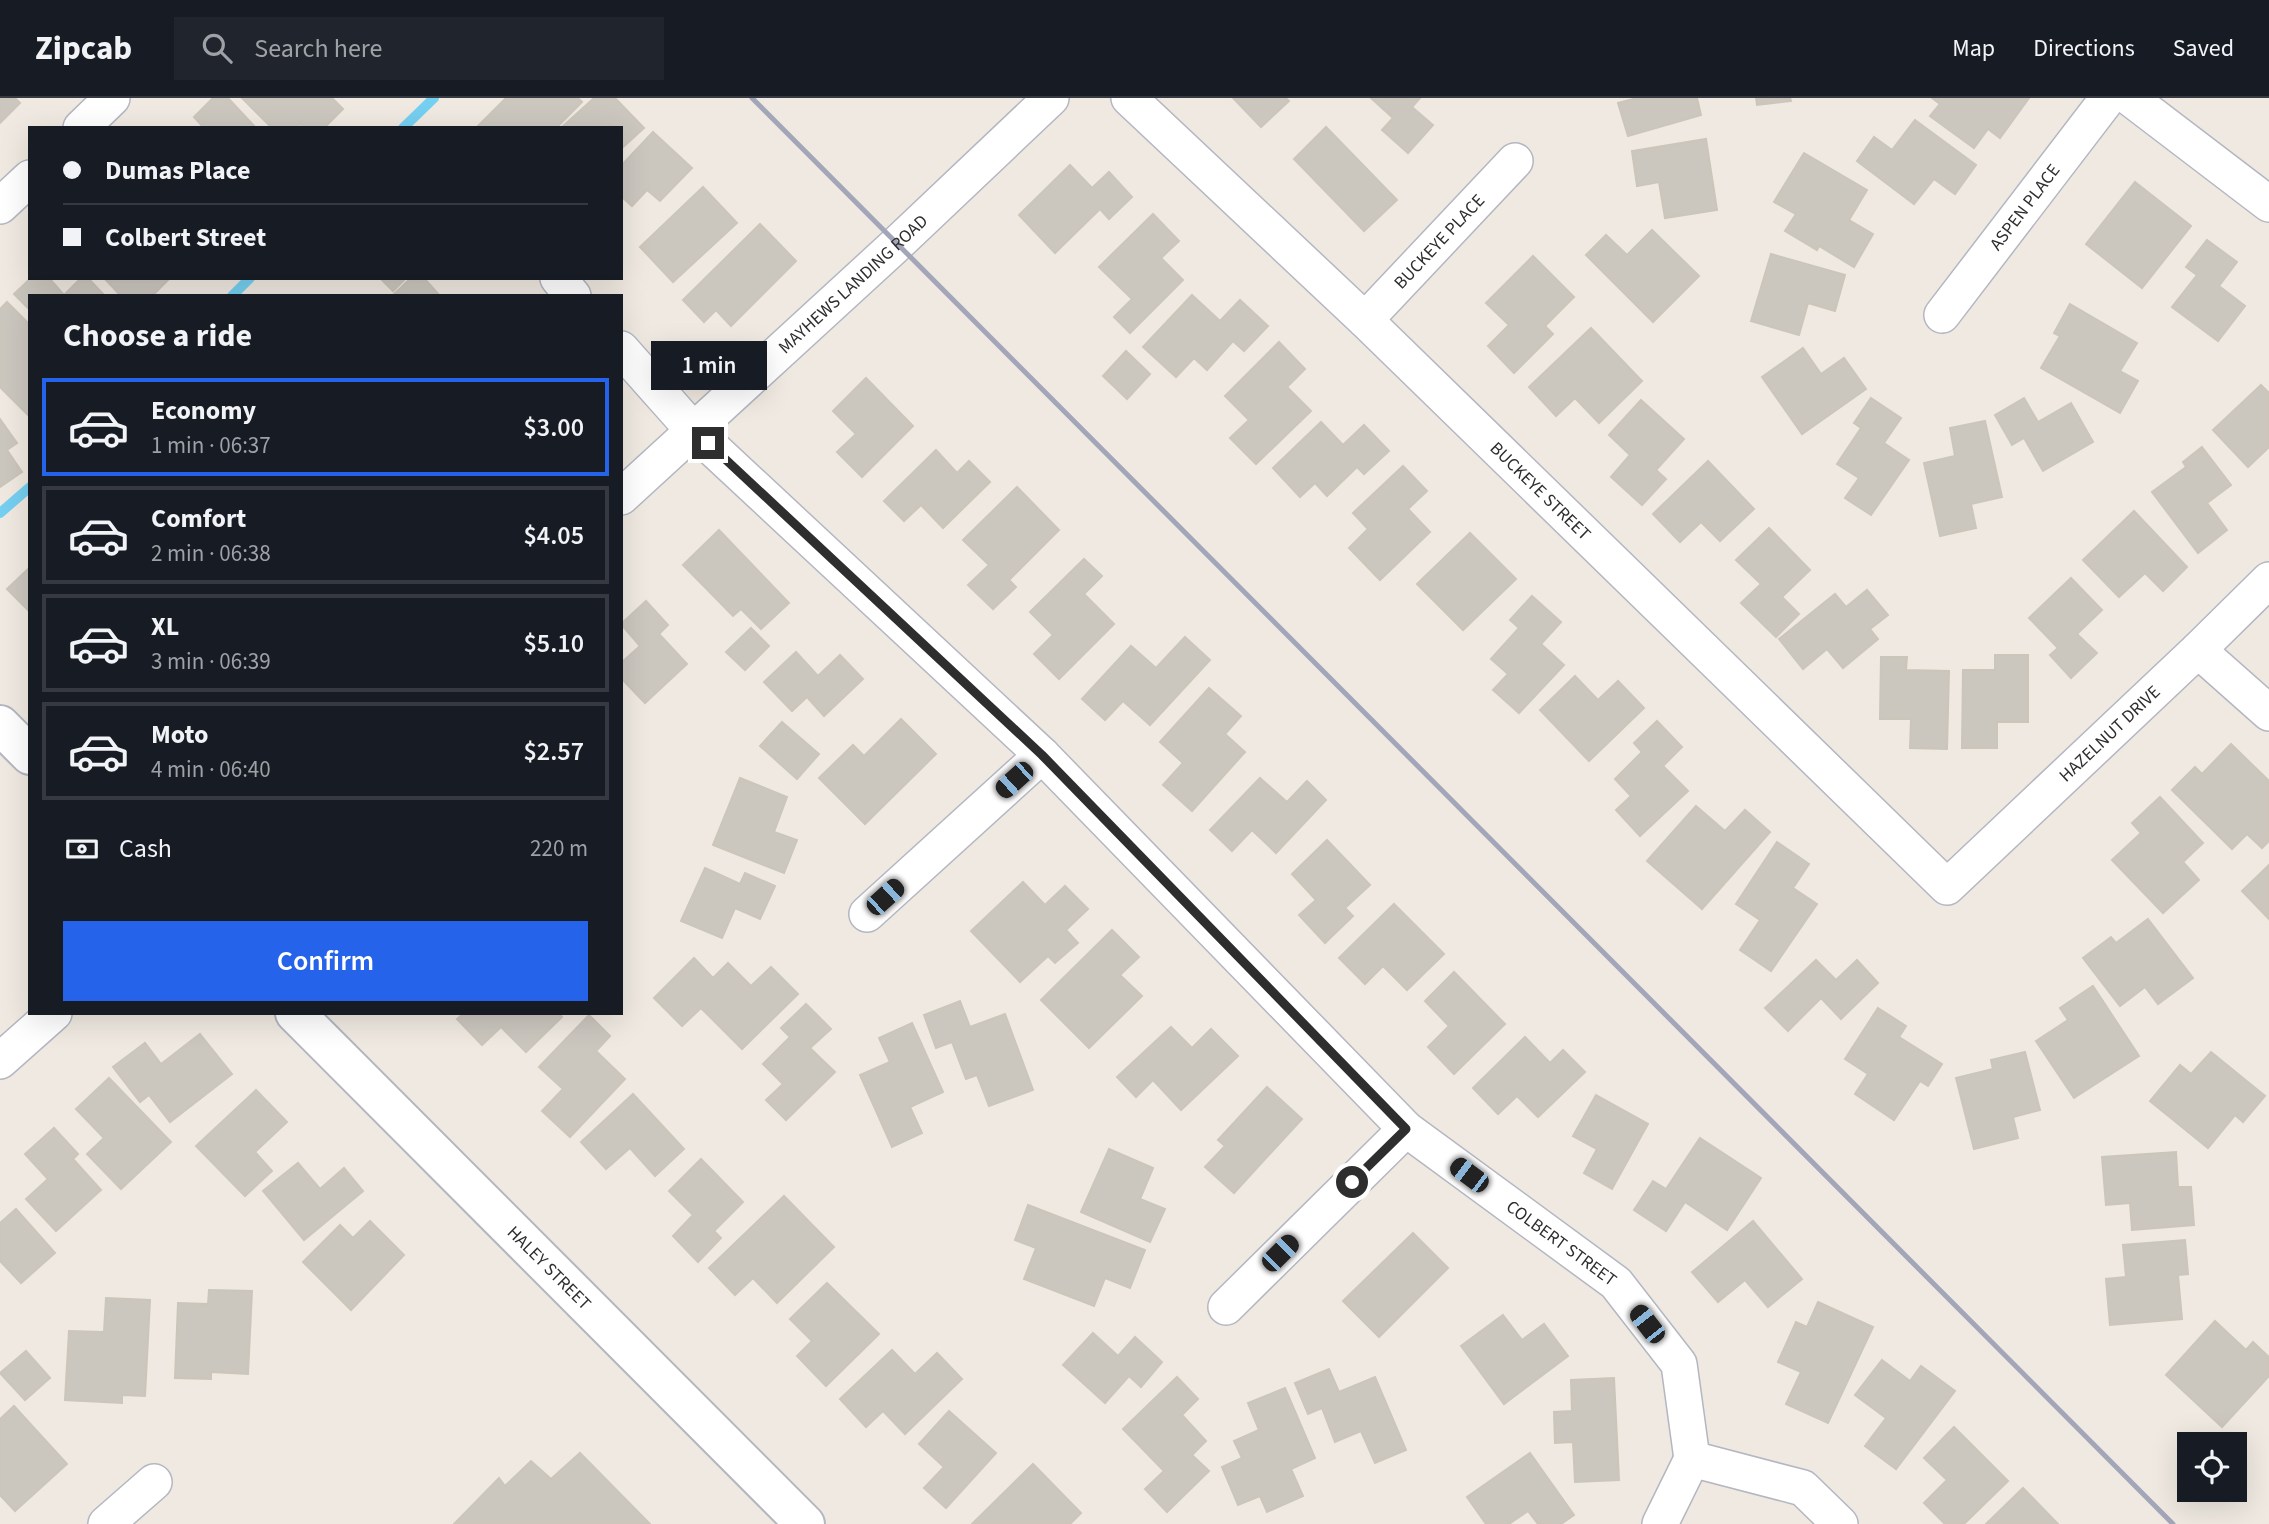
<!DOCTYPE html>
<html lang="en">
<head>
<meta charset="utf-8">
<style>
	:root { --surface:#171b24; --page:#20242c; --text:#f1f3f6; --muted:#9ea1a6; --line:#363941; --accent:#2563eb }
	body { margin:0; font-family:"Source Sans 3",sans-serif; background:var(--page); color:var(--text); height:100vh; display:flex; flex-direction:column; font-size:26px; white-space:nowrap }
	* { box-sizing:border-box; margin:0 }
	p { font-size:23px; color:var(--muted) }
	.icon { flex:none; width:38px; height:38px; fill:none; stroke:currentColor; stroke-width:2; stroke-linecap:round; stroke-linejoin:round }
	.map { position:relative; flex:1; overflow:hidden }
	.panel { position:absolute; left:28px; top:196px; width:595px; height:721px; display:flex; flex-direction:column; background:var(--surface); border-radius:0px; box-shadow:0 7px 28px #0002 }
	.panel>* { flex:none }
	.hud { position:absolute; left:28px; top:28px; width:595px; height:154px; border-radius:0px; box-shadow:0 7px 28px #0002; display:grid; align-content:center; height:154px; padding:0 35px; background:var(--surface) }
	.fabs { position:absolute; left:2177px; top:1334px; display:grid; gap:14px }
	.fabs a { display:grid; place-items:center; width:70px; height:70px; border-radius:0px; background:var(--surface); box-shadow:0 7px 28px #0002; font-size:35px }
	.end { position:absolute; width:32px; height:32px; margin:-16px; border:9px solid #2e2e2e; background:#fff; box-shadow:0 0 0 4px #fff }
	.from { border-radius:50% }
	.bubble { position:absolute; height:49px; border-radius:0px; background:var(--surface); box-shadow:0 7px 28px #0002; font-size:23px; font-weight:600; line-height:49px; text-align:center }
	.car { position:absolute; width:21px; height:42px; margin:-21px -10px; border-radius:9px; box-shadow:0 0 5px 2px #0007; background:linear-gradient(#222 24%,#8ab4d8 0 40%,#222 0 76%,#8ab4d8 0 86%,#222 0) }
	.hud b { display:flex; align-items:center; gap:24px; height:66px; font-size:26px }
	.hud b+b { border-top:2px solid var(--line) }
	.hud i { width:18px; height:18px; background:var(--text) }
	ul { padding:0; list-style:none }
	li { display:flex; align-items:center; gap:21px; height:98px; margin:0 14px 10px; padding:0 21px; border:4px solid var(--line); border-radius:0px }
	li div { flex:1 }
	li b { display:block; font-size:26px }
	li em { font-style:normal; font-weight:600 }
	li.active { border-color:var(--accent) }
	li>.icon { width:63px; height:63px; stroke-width:1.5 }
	h2 { padding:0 35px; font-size:32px; line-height:84px }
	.pay { display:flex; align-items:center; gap:18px; height:77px; padding:0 35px; font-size:26px }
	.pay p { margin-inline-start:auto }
	.action { display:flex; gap:14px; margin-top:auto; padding:14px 35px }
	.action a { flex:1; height:80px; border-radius:0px; background:var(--accent); color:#fff; font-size:28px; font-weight:600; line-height:80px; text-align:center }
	header { display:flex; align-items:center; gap:42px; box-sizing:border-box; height:98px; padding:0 35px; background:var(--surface); border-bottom:2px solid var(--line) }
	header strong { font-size:33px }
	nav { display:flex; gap:38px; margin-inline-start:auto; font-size:24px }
	.search { width:490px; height:63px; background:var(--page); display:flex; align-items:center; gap:18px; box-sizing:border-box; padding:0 24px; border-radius:0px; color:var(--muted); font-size:26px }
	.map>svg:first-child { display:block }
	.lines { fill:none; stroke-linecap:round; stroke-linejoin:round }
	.stream { stroke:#75cff0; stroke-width:10 }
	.building { fill:#cbc7bf; stroke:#cbc5ba; stroke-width:2 }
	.minor-casing { stroke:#b4b7c1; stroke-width:38 }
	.tertiary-casing { stroke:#b4b7c1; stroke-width:42 }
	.minor { stroke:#fff; stroke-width:35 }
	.tertiary { stroke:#fff; stroke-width:38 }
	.rail { stroke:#a3a6b8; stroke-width:5 }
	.route { stroke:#2e2e2e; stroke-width:9 }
	.labels { text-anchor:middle; stroke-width:5; stroke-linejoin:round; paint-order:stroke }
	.street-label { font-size:18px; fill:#2e2e2e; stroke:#fff }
</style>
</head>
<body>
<header>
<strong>Zipcab</strong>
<div class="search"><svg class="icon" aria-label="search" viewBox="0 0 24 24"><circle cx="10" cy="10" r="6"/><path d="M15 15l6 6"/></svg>Search here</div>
<nav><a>Map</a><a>Directions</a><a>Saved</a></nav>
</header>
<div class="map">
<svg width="2269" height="1426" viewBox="0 0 2269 1426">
	<rect width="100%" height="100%" fill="#efe9e1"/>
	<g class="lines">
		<g class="stream">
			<path d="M403,30L434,0"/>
			<path d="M232,198L250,180"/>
			<path d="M0,415L30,389"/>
		</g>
	</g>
	<g class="building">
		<path d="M0,0H15L20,5L0,25Z"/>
		<path d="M213,0H228L256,30H204L194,19Z"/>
		<path d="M242,0H332L343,11L324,30H304L300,26L295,30H272Z"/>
		<path d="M506,0H578L582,4L556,30H476Z"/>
		<path d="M594,0H615L644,30L621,51V30H561Z"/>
		<path d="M1233,0H1286L1289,3L1261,29Z"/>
		<path d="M1371,0H1420L1412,9L1433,27L1408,55L1382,32L1393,20Z"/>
		<path d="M1637,0H1697L1701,17L1628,38L1618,5Z"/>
		<path d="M1756,0H1790L1791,3L1757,7Z"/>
		<path d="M1932,0H2029L2000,40L1988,31L1974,50L1930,18L1940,6Z"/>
		<path d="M1915,22L1976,67L1955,96L1934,81L1914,106L1857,63L1874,39L1892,52Z"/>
		<path d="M1326,29L1397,102L1364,133L1294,61Z"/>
		<path d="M653,34L692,70L660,103L647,92L632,108L621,98V68Z"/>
		<path d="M1706,41L1717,112L1665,120L1659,84L1637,88L1632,53Z"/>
		<path d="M1804,55L1867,92L1849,122L1873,136L1854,169L1819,148L1817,152L1785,133L1796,116L1774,104Z"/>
		<path d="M1070,67L1092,90L1109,74L1132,99L1109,121L1100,111L1055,155L1019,117Z"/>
		<path d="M2135,84L2191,128L2142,190L2086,146Z"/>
		<path d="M703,89L737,125L673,184L640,149Z"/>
		<path d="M1153,116L1179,143L1161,160L1183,182L1130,235L1114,219L1132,201L1099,169Z"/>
		<path d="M760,126L796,163L731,228L716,212L704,224L683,202Z"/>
		<path d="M1652,132L1699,178L1653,224L1586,157L1606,137L1627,157Z"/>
		<path d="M2207,142L2237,164L2219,188L2245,208L2218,243L2172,209L2197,177L2186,169Z"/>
		<path d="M1771,156L1845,177L1835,213L1808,205L1799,237L1751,223Z"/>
		<path d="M1533,158L1574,199L1545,228L1553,236L1514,275L1488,248L1509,227L1486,205Z"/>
		<path d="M31,180H49L64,197L81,180H88L105,198H30V212L14,196Z"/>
		<path d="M104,180H170L152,198H121Z"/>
		<path d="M380,180H406L393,193Z"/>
		<path d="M411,180H424L440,198H392Z"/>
		<path d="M1192,197L1220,223L1240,202L1268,228L1244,253L1233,243L1207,272L1194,260L1176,279L1143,249Z"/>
		<path d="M7,204L30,227V319L0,289V211Z"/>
		<path d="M2070,206L2137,245L2120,273L2138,283L2120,315L2041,270L2060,238L2054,235Z"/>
		<path d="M1591,230L1642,283L1599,325L1575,300L1556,318L1529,289Z"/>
		<path d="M1279,244L1305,271L1287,289L1311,313L1256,366L1230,340L1249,322L1225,298Z"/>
		<path d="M1803,250L1821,276L1844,260L1866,291L1802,336L1762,279Z"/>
		<path d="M1126,253L1150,276L1127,301L1103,278Z"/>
		<path d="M866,280L913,328L862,379L837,354L856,336L833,313Z"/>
		<path d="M2261,287L2269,295V349L2248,369L2213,332Z"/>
		<path d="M1871,300L1901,320L1884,345L1909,362L1871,417L1845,400L1859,380L1837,366L1861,330L1854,325Z"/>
		<path d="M2024,300L2038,324L2071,305L2093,344L2043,373L2024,340L2012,347L1995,317Z"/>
		<path d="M1641,302L1684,341L1656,372L1666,381L1642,407L1611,379L1630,357L1609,337Z"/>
		<path d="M0,321L17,345L7,352L22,374L0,389Z"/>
		<path d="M1985,323L2002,399L1971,406L1976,430L1940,438L1924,365L1955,358L1950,330Z"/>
		<path d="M1321,324L1343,347L1364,327L1389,353L1364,376L1357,369L1327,398L1315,385L1300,399L1273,370Z"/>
		<path d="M2202,349L2231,387L2207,405L2227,432L2198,455L2152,394L2186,369L2183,364Z"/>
		<path d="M936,352L957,375L969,363L990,384L943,430L921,407L904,423L884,403Z"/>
		<path d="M1708,363L1754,411L1720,443L1701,424L1680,444L1653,416Z"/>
		<path d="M1403,368L1427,393L1408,411L1430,434L1380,482L1349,450L1368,431L1353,415Z"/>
		<path d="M1017,389L1059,432L1009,482L1016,489L993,511L968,487L989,467L963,442Z"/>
		<path d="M2134,413L2187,469L2163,493L2145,475L2119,499L2083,462Z"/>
		<path d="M1769,430L1810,472L1782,499L1799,516L1776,539L1741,505L1761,486L1736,462Z"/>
		<path d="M719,432L789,505L761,531L741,511L733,518L683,467Z"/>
		<path d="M1470,435L1516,481L1463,532L1417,486Z"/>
		<path d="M1084,461L1102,478L1084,496L1114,526L1059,581L1034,556L1053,537L1030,514Z"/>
		<path d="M30,469V514L7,491Z"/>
		<path d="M2071,480L2102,512L2077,536L2097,555L2071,580L2050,557L2058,550L2029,520Z"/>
		<path d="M1867,492L1888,517L1870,531L1878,541L1843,570L1827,551L1803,571L1779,541L1835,496L1846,509Z"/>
		<path d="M1532,498L1561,524L1541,546L1564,567L1519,615L1493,592L1508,576L1491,561L1519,530L1510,522Z"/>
		<path d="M646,503L668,527L659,536L687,566L645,605L621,580V565L640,548L621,526Z"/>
		<path d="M751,530L769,548L745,572L726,554Z"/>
		<path d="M1185,539L1210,562L1150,627L1123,603L1105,622L1082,601L1131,548L1156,570Z"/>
		<path d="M796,554L818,578L840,557L863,581L824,618L807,599L792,613L764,584Z"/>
		<path d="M1995,557H2028V624H1997V650H1962L1963,572H1995Z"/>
		<path d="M1881,559H1907L1906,572L1949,573L1947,651L1910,650L1911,621H1880Z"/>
		<path d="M1575,578L1598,602L1618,583L1644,610L1589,663L1540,612Z"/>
		<path d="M1209,590L1241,618L1225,636L1245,654L1192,713L1163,687L1183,665L1160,644Z"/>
		<path d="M901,621L936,656L865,726L819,680L853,647L864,658Z"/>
		<path d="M1657,623L1682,649L1663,668L1688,693L1640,738L1616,712L1631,698L1615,681L1642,654L1634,645Z"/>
		<path d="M782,624L819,656L797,681L760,648Z"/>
		<path d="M2231,646L2269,683V743L2262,750L2247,736L2232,751L2172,692L2195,669L2202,676Z"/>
		<path d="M740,680L787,699L774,734L797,742L784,775L713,747Z"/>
		<path d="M1260,680L1287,704L1307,683L1326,702L1276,755L1252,732L1232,753L1210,732Z"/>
		<path d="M2160,699L2203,745L2183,764L2199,782L2163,815L2112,762L2141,735L2132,725Z"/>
		<path d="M1696,708L1725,733L1745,712L1770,734L1702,811L1647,763Z"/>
		<path d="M1327,742L1370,787L1345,810L1353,818L1325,845L1299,817L1316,802L1292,776Z"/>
		<path d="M1777,744L1809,766L1793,790L1817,806L1771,873L1740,852L1760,822L1736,806Z"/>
		<path d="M2269,767V821L2242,793Z"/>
		<path d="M705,770L740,786L745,775L775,788L760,821L735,810L722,840L681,823Z"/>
		<path d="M1023,784L1045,807L1065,788L1088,811L1066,832L1078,845L1055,865L1048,858L1020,884L971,833Z"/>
		<path d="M1394,806L1444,856L1407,892L1383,868L1365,886L1339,860Z"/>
		<path d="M2148,821L2193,880L2158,906L2145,889L2120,908L2083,860L2111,839L2116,845Z"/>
		<path d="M1112,832L1139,859L1120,877L1142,898L1089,950L1041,902Z"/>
		<path d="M694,860L713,880L728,865L751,888L771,869L798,896L742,951L701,910L682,928L654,900Z"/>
		<path d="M1816,862L1836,882L1857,862L1878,885L1841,921L1821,900L1788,933L1765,910Z"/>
		<path d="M1454,874L1505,926L1454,976L1428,949L1449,928L1425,903Z"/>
		<path d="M2093,888L2139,958L2074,1000L2036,943L2068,922L2060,910Z"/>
		<path d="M960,903L970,929L1005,916L1033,992L989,1008L977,977L966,981L952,944L936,950L924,917Z"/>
		<path d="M806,906L831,931L810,950L835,974L786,1022L766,1002L783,986L763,966L790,939L781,930Z"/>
		<path d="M1878,910L1906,928L1899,939L1942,966L1928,988L1920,983L1894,1022L1855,996L1868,976L1845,961Z"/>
		<path d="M464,915H559L562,919L526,954L501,929L482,947L457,921Z"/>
		<path d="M589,917L610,938L596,953L625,981L570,1039L542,1013L563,991L539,969Z"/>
		<path d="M912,925L943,994L910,1009L922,1035L892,1049L860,977L890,964L879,940Z"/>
		<path d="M1171,929L1192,950L1211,931L1238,958L1181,1012L1153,982L1136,999L1117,979Z"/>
		<path d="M200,936L232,976L170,1024L149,997L140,1004L113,969L145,945L161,966Z"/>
		<path d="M1525,939L1550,965L1563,952L1585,974L1538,1019L1517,998L1498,1016L1473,990Z"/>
		<path d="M2025,954L2040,1012L2013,1019L2018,1040L1974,1051L1956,980L1993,971L1991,962Z"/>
		<path d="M2211,954L2265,998L2243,1024L2235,1017L2208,1050L2150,1003L2180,967L2191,976Z"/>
		<path d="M109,980L171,1044L121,1091L87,1056L104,1040L76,1011Z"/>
		<path d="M1267,989L1302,1021L1234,1095L1205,1069L1225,1048L1218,1042Z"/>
		<path d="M256,992L287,1024L255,1054L272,1073L245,1098L196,1048Z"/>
		<path d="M633,996L684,1051L655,1078L630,1050L606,1071L581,1044Z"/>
		<path d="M1596,997L1648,1026L1612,1091L1584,1075L1597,1051L1573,1038Z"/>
		<path d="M54,1030L78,1056L73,1061L101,1092L56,1133L26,1101L48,1081L25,1056Z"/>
		<path d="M1700,1040L1761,1080L1727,1132L1685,1104L1666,1133L1634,1112L1653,1083L1666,1091Z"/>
		<path d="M1109,1051L1153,1070L1140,1101L1165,1111L1150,1144L1081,1114Z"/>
		<path d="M2176,1054L2178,1089H2191L2194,1127L2132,1132L2130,1105L2106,1107L2102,1059Z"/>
		<path d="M701,1061L743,1104L714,1133L721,1140L698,1164L673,1138L693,1117L669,1093Z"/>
		<path d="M298,1065L320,1091L344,1070L363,1093L304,1142L263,1093Z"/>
		<path d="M784,1098L834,1149L777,1205L753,1180L735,1197L709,1170Z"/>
		<path d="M1028,1107L1145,1152L1130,1190L1105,1180L1094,1208L1024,1181L1036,1150L1015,1142Z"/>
		<path d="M16,1111L55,1155L21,1185L0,1163V1125Z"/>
		<path d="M370,1123L404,1157L351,1212L303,1164L340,1127L353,1140Z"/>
		<path d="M1753,1123L1802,1181L1768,1209L1745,1182L1718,1204L1692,1174Z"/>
		<path d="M1413,1135L1448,1170L1379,1239L1343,1203Z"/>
		<path d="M2185,1142L2188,1176L2178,1177L2182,1221L2110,1227L2106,1181L2126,1179L2123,1147Z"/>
		<path d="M827,1185L879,1236L826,1288L797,1258L812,1243L790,1221Z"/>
		<path d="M209,1192L252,1193L248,1276L211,1274V1281L175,1280L178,1205L208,1206Z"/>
		<path d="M106,1200L150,1202L145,1298L122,1297V1305L65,1302L69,1233L104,1234Z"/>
		<path d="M1818,1204L1873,1229L1828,1325L1786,1306L1801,1274L1778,1264L1796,1224L1807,1229Z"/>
		<path d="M1503,1217L1522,1242L1544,1226L1568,1258L1504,1306L1461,1248Z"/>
		<path d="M2215,1223L2246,1252L2253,1244L2269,1259V1278L2222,1329L2166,1277Z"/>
		<path d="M1093,1235L1118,1258L1135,1239L1162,1264L1141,1289L1129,1278L1105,1305L1063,1267Z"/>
		<path d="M892,1252L915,1276L937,1255L962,1281L905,1336L883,1313L866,1329L840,1301Z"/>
		<path d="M26,1253L50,1280L25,1302L0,1275Z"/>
		<path d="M1882,1262L1910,1283L1921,1268L1955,1293L1896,1371L1865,1348L1886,1320L1855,1297Z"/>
		<path d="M1329,1271L1339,1294L1375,1279L1406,1352L1375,1365L1361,1333L1335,1344L1322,1310L1308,1316L1295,1285Z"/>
		<path d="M1177,1279L1198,1301L1182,1317L1206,1343L1192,1357L1209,1373L1167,1414L1145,1391L1164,1373L1123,1331Z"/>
		<path d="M1614,1280L1619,1382L1575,1384L1573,1344L1555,1345L1554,1314L1572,1313L1571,1282Z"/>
		<path d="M1285,1290L1315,1360L1291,1371L1303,1398L1267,1414L1260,1398L1238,1407L1222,1369L1242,1360L1234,1343L1259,1332L1248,1305Z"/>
		<path d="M14,1308L67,1366L15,1413L0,1397V1321Z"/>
		<path d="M949,1313L996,1355L946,1410L924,1390L944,1369L919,1346Z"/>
		<path d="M1954,1329L2008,1383L1964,1426H1945L1924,1405L1947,1382L1924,1360Z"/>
		<path d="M580,1355L650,1426H454L499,1380L505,1388L531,1363L551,1381Z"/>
		<path d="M1530,1355L1574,1417L1561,1426H1538L1528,1413L1509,1426H1486L1467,1399Z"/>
		<path d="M1033,1366L1081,1415L1070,1426H972Z"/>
		<path d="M2023,1390L2058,1426H1986Z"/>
	</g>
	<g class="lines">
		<g class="minor-casing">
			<g id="minor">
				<path id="s1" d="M1129,0L1365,222L1947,789L2198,552L2269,482"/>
				<path d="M2130,0L2269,106"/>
				<path d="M81,30L112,0"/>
				<path d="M0,108L30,80"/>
				<path d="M558,180L573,198"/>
				<path id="s2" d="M1942,217L2108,0"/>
				<path id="s3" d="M1365,222L1515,63"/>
				<path id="s4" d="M621,251L693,332L1042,657L1406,1031L1616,1185L1679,1266L1692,1361"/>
				<path id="s5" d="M621,399L898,145L1051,0"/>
				<path d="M2198,552L2269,615"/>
				<path d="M867,816L1042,657"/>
				<path d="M0,963L54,915"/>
				<path d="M1226,1209L1406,1031"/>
				<path d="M1692,1361L1803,1390L1840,1426"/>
				<path d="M106,1426L154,1384"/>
				<path d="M1660,1426L1692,1361"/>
			</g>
		</g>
		<g class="tertiary-casing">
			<g id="tertiary">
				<path d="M0,627L30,657"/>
				<path id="s6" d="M295,915L805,1426"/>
			</g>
		</g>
		<use href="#minor" class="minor"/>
		<use href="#tertiary" class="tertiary"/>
		<path class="rail" d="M752,0L2173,1426"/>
	</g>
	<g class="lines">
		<path class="route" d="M708,345L1042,657L1406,1031L1352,1084"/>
	</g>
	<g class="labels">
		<g class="street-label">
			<text dy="6" stroke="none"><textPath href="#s2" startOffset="136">ASPEN PLACE</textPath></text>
			<text dy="6" stroke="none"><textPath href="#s3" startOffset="108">BUCKEYE PLACE</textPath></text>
			<text dy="6" stroke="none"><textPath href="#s5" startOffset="315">MAYHEWS LANDING ROAD</textPath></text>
			<text dy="6" stroke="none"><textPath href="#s1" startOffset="569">BUCKEYE STREET</textPath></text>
			<text dy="6" stroke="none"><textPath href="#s1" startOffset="1360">HAZELNUT DRIVE</textPath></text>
			<text dy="6" stroke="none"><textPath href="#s4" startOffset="1300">COLBERT STREET</textPath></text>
			<text dy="6" stroke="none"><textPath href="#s6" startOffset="360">HALEY STREET</textPath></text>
		</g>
	</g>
</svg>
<div class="fabs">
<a><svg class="icon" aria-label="locate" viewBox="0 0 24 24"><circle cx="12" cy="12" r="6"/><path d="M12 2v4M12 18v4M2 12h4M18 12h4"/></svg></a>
</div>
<i class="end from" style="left:1352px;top:1084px"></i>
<i class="end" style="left:708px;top:345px"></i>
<div class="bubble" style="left:651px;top:243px;width:116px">1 min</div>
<i class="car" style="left:1014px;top:682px;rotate:228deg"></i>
<i class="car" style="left:885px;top:799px;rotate:48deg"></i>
<i class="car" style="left:1469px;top:1077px;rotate:307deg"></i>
<i class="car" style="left:1280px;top:1155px;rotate:45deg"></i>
<i class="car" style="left:1647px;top:1226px;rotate:322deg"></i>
<div class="hud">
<b><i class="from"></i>Dumas Place</b>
<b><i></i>Colbert Street</b>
</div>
<section class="panel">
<h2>Choose a ride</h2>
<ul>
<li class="active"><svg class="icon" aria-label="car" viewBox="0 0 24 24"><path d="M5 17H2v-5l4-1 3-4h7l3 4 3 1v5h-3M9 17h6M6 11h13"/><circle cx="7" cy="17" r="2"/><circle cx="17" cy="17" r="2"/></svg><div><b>Economy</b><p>1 min · 06:37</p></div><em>$3.00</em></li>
<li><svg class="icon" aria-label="car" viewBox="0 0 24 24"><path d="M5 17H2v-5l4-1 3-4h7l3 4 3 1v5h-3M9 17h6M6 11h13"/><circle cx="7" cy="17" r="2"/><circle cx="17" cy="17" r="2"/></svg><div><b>Comfort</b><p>2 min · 06:38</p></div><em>$4.05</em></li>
<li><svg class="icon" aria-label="car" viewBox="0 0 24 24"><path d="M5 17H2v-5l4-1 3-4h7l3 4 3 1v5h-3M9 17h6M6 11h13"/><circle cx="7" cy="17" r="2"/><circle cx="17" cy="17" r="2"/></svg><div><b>XL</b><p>3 min · 06:39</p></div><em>$5.10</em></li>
<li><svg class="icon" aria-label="car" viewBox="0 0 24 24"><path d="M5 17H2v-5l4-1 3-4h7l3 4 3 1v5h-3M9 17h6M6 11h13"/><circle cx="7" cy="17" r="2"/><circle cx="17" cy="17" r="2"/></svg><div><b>Moto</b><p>4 min · 06:40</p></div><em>$2.57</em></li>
</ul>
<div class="pay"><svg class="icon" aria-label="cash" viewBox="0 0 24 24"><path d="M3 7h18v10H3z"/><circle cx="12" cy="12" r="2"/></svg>Cash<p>220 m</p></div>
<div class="action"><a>Confirm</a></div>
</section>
</div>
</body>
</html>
